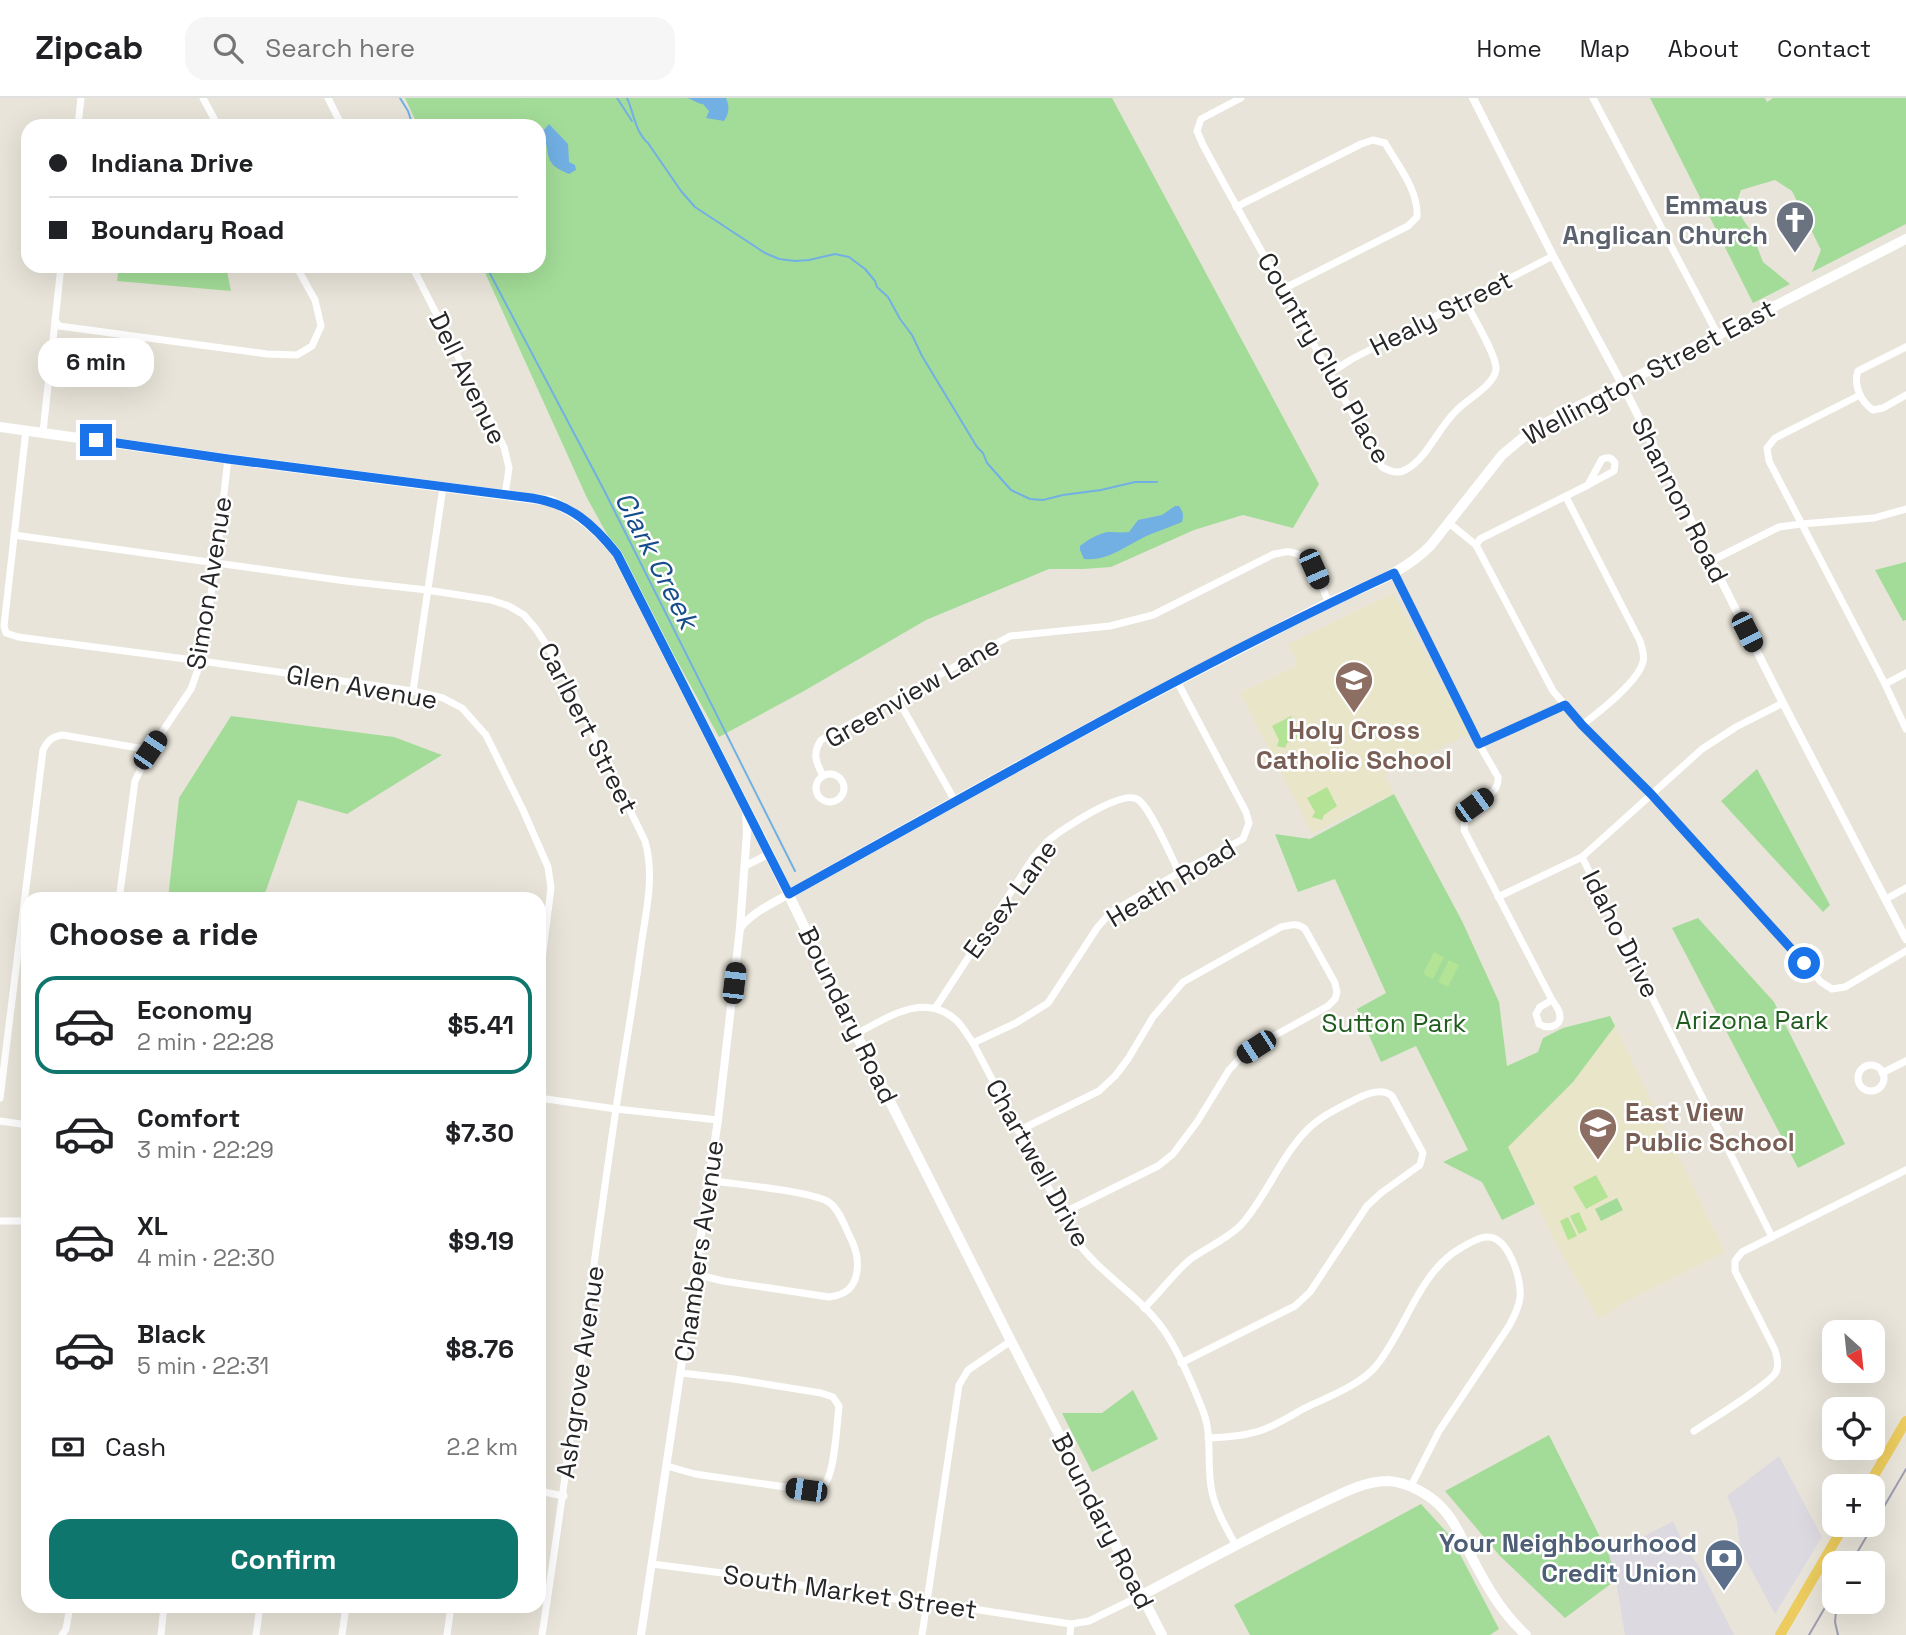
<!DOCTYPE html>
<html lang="en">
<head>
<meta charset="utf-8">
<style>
	:root { --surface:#fff; --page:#f6f6f6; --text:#202124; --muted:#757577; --line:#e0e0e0; --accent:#0f766e }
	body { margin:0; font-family:"Space Grotesk",sans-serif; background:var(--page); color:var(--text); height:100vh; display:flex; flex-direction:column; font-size:26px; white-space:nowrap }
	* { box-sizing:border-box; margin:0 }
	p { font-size:23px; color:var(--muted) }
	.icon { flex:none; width:38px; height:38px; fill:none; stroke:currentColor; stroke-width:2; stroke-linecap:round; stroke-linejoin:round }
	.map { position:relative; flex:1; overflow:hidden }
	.panel { position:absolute; left:21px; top:794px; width:525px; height:721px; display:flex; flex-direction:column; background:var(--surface); border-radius:21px; box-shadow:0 7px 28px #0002 }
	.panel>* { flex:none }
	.top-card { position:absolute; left:21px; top:21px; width:525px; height:154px; border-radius:21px; box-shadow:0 7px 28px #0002; display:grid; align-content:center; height:154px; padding:0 28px; background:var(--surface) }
	.needle { width:46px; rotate:153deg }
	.fabs { position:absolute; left:1822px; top:1222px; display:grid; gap:14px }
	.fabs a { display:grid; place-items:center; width:63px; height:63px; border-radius:14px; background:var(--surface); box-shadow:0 7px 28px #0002; font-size:35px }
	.end { position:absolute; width:32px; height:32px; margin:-16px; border:9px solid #1a73e8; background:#fff; box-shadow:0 0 0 4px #fff }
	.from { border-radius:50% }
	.bubble { position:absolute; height:49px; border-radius:21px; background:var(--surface); box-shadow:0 7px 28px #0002; font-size:23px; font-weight:600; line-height:49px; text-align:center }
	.car { position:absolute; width:21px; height:42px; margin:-21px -10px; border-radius:9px; box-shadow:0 0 5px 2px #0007; background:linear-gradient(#222 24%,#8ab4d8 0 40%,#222 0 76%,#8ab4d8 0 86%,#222 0) }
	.top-card b { display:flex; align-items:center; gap:24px; height:66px; font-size:26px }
	.top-card b+b { border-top:2px solid var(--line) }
	.top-card i { width:18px; height:18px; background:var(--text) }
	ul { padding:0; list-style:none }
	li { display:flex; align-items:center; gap:21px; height:98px; margin:0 14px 10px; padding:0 14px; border:4px solid transparent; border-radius:21px }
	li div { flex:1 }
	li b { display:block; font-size:26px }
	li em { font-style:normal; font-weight:600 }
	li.selected { border-color:var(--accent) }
	li>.icon { width:63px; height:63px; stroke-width:1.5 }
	h2 { padding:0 28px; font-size:32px; line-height:84px }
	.pay { display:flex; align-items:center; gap:18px; height:77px; padding:0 28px; font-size:26px }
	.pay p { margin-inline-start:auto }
	.primary-button { display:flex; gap:14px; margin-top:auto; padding:14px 28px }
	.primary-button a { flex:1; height:80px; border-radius:21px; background:var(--accent); color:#fff; font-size:28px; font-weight:600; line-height:80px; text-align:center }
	header { display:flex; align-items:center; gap:42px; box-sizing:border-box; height:98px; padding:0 35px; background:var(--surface); border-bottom:2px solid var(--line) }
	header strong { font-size:33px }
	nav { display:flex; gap:38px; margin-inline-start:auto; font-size:24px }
	.search { width:490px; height:63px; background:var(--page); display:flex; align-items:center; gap:18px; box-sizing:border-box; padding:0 24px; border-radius:21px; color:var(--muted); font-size:26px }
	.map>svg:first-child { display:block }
	.industrial { fill:#ddd9e1 }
	.education { fill:#e9e5c9 }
	.green { fill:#a3dc98 }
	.pitch { fill:#b3e394 }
	.water { fill:#72b0e4 }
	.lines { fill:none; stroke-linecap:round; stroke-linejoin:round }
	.stream { stroke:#72b0e4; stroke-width:2 }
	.minor { stroke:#fff; stroke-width:7 }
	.tertiary { stroke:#fff; stroke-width:8 }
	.secondary { stroke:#fff; stroke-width:10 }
	.trunk { stroke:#eccc5e; stroke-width:10 }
	.rail { stroke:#9d9cb0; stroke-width:2 }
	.route { stroke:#1a73e8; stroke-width:9 }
	.labels { text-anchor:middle; stroke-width:5; stroke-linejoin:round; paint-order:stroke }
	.worship-label { font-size:26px; font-weight:bold; fill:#5b616d; stroke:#fff; text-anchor:end }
	.street-label { font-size:26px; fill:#262626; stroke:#fff }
	.education-label { font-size:26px; font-weight:bold; fill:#785e54; stroke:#fff }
	.park-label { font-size:26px; fill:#1f5c1e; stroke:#fff }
	.service-label { font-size:26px; font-weight:bold; fill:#4e5e75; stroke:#fff; text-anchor:end }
	.water-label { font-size:28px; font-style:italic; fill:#164d8b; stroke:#fff }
</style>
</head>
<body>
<header>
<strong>Zipcab</strong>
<div class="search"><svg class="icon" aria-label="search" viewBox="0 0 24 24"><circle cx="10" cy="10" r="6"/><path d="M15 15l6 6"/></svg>Search here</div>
<nav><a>Home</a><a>Map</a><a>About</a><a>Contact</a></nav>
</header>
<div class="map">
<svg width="1906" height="1537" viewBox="0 0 1906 1537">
	<rect width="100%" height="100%" fill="#e8e4d9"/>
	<g class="industrial">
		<path d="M1779,1358L1822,1439L1775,1516L1740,1451L1737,1422L1727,1398Z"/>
		<path d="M1673,1423L1685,1449L1700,1470L1734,1537H1625L1616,1482L1609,1457Z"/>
	</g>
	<g class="education">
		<path d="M1393,495L1469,636L1384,676L1394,696L1312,735L1240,595L1298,567L1288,546Z"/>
		<path d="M1615,928L1725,1154L1626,1204L1599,1221L1557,1147L1508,1049Z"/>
	</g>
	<g class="green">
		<path d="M405,0H1112L1319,386L1293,430L1243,417L1194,432L1111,469L1083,471H1049L926,522L804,593L719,639L587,400L482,168H539V28H418Z"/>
		<path d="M1650,0H1765L1767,4L1773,0H1906V126L1812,174L1821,152L1792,93L1775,82L1741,92L1735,109L1752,135L1763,164L1790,186L1753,205Z"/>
		<path d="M119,168H226L231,193L117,183Z"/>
		<path d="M1906,464V522L1903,523L1875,472Z"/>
		<path d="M231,618L394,639L442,657L347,716L298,702L263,801H168L179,700Z"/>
		<path d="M1757,671L1830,807L1823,814L1721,703Z"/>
		<path d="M1394,696L1462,823L1499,904L1507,968L1538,954L1543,940L1563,930L1610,918L1615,928L1573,984L1508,1049L1535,1106L1502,1122L1482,1084L1443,1064L1468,1052L1416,948L1381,964L1357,911L1386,895L1335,781L1298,794L1275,736L1310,741Z"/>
		<path d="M1698,820L1774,904L1845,1046L1798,1070L1672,830Z"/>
		<path d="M1617,1100L1623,1112L1601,1123L1595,1111Z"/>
		<path d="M1133,1292L1158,1341L1092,1374L1062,1315H1102Z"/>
		<path d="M1549,1337L1609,1457L1616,1482L1565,1520L1500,1458L1445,1393Z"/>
		<path d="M1421,1406L1451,1439L1499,1531L1490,1537H1250L1234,1507Z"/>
	</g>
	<g class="pitch">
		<path d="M1291,618L1301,638L1287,645L1285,650L1277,648L1279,642L1272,628Z"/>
		<path d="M1327,689L1337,708L1324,717L1322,722L1312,719L1315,714L1307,700Z"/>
		<path d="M1434,854L1444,859L1433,881L1423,876Z"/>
		<path d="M1449,862L1459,867L1448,889L1438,884Z"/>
		<path d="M1596,1077L1608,1099L1586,1111L1573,1089Z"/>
		<path d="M1579,1114L1587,1132L1579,1136L1570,1118Z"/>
		<path d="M1568,1119L1577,1138L1568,1142L1560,1123Z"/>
	</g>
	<g class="water">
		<path d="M686,0H726C730,9 729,16 724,23L706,20L709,13L703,6C697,6 693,1 686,0Z"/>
		<path d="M549,26L568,46L569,64L575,67L576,72L569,76C554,69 549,67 547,50C546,44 543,40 543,33Z"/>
		<path d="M1175,408H1179C1183,414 1184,417 1182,424C1172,428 1162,432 1151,436C1129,445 1109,464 1084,461L1080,452V448C1087,442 1102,433 1111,434C1117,434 1122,435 1129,434L1138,422L1162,417Z"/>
	</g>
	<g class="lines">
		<g class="stream">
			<path d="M400,0L408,13L413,28"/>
			<path d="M617,0L632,23"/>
			<path d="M627,0C634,15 635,34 648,45L681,93L695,109L765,155L779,161L795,163L809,162L835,156L849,159L865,171L875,183L877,189L888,199L900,221L912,237L922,258L977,349L983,355L987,365L1011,392L1030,401L1043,402L1063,397L1101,392L1135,384H1157"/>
			<path d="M486,168L605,394L795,773"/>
		</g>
		<g class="minor">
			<path d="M203,0L218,28"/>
			<path d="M328,0L342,28"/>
			<path d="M1241,0L1201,21L1197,33L1203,47C1261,155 1323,261 1382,369C1390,373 1398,377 1407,371C1427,360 1439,329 1456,313C1466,302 1495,287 1496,271C1497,258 1472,217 1465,203"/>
			<path d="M1593,0L1718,237"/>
			<path d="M78,28L81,0"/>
			<path d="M1236,109L1361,46L1373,42L1385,45C1397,66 1419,93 1417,119L1408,128L1281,192"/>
			<path d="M412,168L504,349L509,370L505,397"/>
			<path d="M55,222L59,228L267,256L297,257L312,248L321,228L315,202L296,168"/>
			<path d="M1906,249L1858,273C1853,287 1861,304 1873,312L1883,310L1906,297"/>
			<path d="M1330,275L1352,261L1553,158"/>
			<path d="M1860,297L1775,340L1767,350L1769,363L1885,586L1906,631"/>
			<path d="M26,332L4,528L6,535L18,539L201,563L413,593L443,600L462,610L486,637L523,712L548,769L551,790L539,885"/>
			<path d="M43,334L61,168"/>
			<path d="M1566,399L1640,543C1642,550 1645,557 1643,564C1638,584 1599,614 1582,627"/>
			<path d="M1449,425L1476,447L1553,593L1582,627L1651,696L1821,884L1832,891L1845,889L1906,853"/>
			<path d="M14,437L346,483L427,492L491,502L509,508L524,517L536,531L559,566L645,743C655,778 646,813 641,848C634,902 624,956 616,1011C590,1186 569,1362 542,1537"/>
			<path d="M1476,447L1480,441L1588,387L1602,361C1609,359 1611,359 1615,365L1614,373L1588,387"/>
			<path d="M1711,463L1779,429L1801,426L1874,420L1906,411"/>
			<path d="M1394,475L1479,646L1498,679C1500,700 1471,701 1465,719C1464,723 1465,728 1464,732L1552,902"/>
			<path d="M1885,586L1906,575"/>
			<path d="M413,593L443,389"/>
			<path d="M897,600L955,703"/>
			<path d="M1479,646L1565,607"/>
			<circle cx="830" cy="690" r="14"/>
			<path d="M823,678C816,664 812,656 821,642L1010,538L1110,528L1153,517L1274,456C1278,456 1285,453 1290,454C1313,456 1321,488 1329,505"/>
			<path d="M1582,759L1772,1139"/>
			<path d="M745,768L769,756"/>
			<path d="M1498,799L1582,759L1702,651L1736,629L1783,605"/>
			<path d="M1886,801L1906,790"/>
			<path d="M119,802L135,683L150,652L191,591L201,563L216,463L228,361"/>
			<path d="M1552,902C1555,906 1558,910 1559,914C1564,928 1549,932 1539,926L1536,916L1540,909Z"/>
			<path d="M936,909L1033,760C1038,755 1042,749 1047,744C1060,732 1121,692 1137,701C1149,707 1170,756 1177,770L1182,773"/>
			<path d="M856,936C889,919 924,893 957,923C963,929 968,938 973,945L1076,1142C1100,1176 1139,1197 1163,1231C1177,1251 1194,1290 1203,1313C1213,1338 1206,1368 1212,1394C1216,1413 1227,1431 1236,1448"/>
			<path d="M973,945L1016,925L1048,905L1097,830L1110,815L1182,773L1243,741L1249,725L1246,714L1177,583"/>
			<circle cx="1871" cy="980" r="13"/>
			<path d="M1882,975L1906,963"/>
			<path d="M0,1000L43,652C48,642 53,638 63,637L150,652"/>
			<path d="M539,1000L616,1011L718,1022"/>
			<path d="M0,1023L28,1027"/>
			<path d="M1018,1033L1099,993L1115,978L1128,961L1153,919L1183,884L1281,829C1291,827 1297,824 1305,831L1335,885L1337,894L1335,901L1328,908L1272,939L1241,959L1229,972L1197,1024L1173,1056L1158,1068L1061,1116"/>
			<path d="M0,1123H28"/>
			<path d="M695,1176L723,1183L829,1199C845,1197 855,1190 857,1173C859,1160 855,1148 849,1137C844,1126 839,1112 830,1105C815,1093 731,1086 708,1082"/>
			<path d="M1144,1210C1160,1195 1175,1173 1192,1160C1208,1149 1227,1141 1241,1127C1267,1098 1280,1059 1308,1031C1322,1017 1341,1009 1358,1000C1369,995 1382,990 1392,998L1423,1055L1420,1067L1381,1095L1367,1108L1310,1194L1295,1208L1181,1265"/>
			<path d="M1694,1333C1709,1323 1770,1286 1776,1274C1779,1266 1777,1260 1775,1252L1735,1173V1163L1742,1154L1906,1072"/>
			<path d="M1208,1340C1227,1339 1247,1338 1265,1331C1278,1326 1291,1318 1303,1311C1325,1300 1361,1287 1376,1268C1404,1234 1417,1181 1453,1155C1462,1149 1477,1139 1487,1139C1508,1138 1522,1181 1520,1199C1519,1209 1514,1219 1509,1228L1439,1333L1411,1388"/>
			<path d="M667,1368L695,1376L806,1392C814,1391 821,1391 826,1384C835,1371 837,1325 839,1308L833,1299L821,1295L734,1281L681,1275"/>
			<path d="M539,1393L564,1398"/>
			<path d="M652,1466L769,1481L816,1490L883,1500L927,1504L1071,1526L1089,1523L1142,1497"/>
			<path d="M62,1537L66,1531L70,1508"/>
			<path d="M161,1537L164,1508"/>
			<path d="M256,1537L260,1508"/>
			<path d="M342,1537L346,1508"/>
			<path d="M447,1537L451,1508"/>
			<path d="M922,1537L959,1287L968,1272L1011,1243"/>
			<path d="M1070,1537L1071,1526"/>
		</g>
		<g class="tertiary">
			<path d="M1473,0L1553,158L1622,286L1783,605L1906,841"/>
			<path d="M740,830C753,814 771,806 789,796"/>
			<path d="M641,1537L718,1022L740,830L747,734L746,713"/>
		</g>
		<g class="secondary">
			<path d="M0,329L228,361L551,403C580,417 597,431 617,456L769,756L856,936L1011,1243L1162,1537"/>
			<path d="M789,796C932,716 1075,635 1222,560C1258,542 1294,522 1330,504C1365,488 1403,476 1431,447L1502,357L1532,332L1906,141"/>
			<path d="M1142,1497C1199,1467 1255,1436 1313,1409C1337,1398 1362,1383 1388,1383C1408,1384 1431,1397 1444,1412C1456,1425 1463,1443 1471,1458C1486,1487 1501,1514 1526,1537"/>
		</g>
		<g class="trunk">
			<path d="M1868,1388L1906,1323"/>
			<path d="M1780,1537L1845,1426"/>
		</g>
		<g class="rail">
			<path d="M1851,1465L1906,1371"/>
			<path d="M1837,1503L1835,1524L1838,1537"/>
			<path d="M1809,1537L1834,1494"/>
		</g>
	</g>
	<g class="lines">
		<path class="route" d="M96,342L228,361L532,400C571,406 593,426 617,456L789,796C988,686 1186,571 1394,475L1479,646L1565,607L1582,627L1651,696L1804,865"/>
	</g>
	<defs>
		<g id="church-pin" transform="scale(2.0125)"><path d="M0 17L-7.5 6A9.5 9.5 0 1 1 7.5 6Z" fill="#6b7280" stroke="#fff"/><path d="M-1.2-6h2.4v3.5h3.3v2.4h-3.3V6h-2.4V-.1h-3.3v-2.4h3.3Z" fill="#fff"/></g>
		<g id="school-pin" transform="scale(2.0125)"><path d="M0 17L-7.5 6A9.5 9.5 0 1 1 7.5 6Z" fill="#8d6e63" stroke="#fff"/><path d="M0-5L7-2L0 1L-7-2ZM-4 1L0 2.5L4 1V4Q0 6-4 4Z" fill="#fff"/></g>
		<g id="bank-pin" transform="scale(2.0125)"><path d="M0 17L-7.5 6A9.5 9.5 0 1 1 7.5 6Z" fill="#5c6f8a" stroke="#fff"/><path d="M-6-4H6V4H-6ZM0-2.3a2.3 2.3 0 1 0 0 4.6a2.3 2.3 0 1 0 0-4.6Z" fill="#fff"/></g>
	</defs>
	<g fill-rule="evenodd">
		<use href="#church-pin" x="1795" y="122"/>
		<use href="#school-pin" x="1354" y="582"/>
		<use href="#school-pin" x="1598" y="1029"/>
		<use href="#bank-pin" x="1724" y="1460"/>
	</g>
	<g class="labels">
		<g class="worship-label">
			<text x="1768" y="116">Emmaus<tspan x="1768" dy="30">Anglican Church</tspan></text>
		</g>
		<g class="street-label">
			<text transform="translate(1441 215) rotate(-27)" y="9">Healy Street</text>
			<text transform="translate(1324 260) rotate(60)" y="9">Country Club Place</text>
			<text transform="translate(1649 274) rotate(-28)" y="9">Wellington Street East</text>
			<text transform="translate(468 280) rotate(64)" y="9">Dell Avenue</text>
			<text transform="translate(1680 402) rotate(63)" y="9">Shannon Road</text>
			<text transform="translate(209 485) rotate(-81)" y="9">Simon Avenue</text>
			<text transform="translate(362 589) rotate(10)" y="9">Glen Avenue</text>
			<text transform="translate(912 594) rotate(-30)" y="9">Greenview Lane</text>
			<text transform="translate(588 630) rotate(63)" y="9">Carlbert Street</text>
			<text transform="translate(1171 785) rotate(-31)" y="9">Heath Road</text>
			<text transform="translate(1010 801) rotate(-54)" y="9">Essex Lane</text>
			<text transform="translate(1621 836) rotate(63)" y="9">Idaho Drive</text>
			<text transform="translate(848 917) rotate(64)" y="9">Boundary Road</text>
			<text transform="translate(1038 1065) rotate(61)" y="9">Chartwell Drive</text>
			<text transform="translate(699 1153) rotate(-82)" y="9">Chambers Avenue</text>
			<text transform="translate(580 1274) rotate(-82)" y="9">Ashgrove Avenue</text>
			<text transform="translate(1103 1423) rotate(63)" y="9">Boundary Road</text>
			<text transform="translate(850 1494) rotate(8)" y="9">South Market Street</text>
		</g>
		<g class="education-label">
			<text x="1354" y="641">Holy Cross<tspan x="1354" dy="30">Catholic School</tspan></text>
			<text x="1625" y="1023" text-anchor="start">East View<tspan x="1625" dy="30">Public School</tspan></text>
		</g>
		<g class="park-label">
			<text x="1752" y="931">Arizona Park</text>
			<text x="1394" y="934">Sutton Park</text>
		</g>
		<g class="service-label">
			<text x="1697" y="1454">Your Neighbourhood<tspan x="1697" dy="30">Credit Union</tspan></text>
		</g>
		<g class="water-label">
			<text transform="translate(657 462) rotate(63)" y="10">Clark Creek</text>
		</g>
	</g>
</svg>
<div class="fabs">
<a><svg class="needle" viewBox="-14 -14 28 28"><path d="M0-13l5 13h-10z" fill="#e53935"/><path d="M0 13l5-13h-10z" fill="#757577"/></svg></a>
<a><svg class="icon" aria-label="locate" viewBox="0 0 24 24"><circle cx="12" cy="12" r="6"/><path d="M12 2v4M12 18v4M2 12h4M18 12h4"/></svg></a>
<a>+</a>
<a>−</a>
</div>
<i class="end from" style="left:1804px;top:865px"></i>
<i class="end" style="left:96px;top:342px"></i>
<div class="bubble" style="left:38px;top:240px;width:116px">6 min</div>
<i class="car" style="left:1314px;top:471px;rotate:156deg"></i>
<i class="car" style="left:1747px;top:534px;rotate:153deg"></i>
<i class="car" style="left:150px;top:652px;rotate:34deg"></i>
<i class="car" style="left:1474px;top:707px;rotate:54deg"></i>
<i class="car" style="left:734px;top:885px;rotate:7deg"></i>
<i class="car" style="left:1256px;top:949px;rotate:237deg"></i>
<i class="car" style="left:806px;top:1392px;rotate:278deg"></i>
<div class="top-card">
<b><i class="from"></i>Indiana Drive</b>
<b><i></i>Boundary Road</b>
</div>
<section class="panel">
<h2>Choose a ride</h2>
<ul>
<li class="selected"><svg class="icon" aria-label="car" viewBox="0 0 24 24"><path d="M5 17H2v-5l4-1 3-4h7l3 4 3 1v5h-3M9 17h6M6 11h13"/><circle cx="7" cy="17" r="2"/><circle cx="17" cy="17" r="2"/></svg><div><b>Economy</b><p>2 min · 22:28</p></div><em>$5.41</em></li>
<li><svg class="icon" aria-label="car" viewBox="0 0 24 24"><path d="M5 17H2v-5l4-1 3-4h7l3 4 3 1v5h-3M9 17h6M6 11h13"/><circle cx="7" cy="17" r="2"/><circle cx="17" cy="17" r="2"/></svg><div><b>Comfort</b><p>3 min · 22:29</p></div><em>$7.30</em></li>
<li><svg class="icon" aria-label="car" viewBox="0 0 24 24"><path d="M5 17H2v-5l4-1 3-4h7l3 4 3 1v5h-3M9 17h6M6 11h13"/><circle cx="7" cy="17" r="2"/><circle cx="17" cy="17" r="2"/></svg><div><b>XL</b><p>4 min · 22:30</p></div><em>$9.19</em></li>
<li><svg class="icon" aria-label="car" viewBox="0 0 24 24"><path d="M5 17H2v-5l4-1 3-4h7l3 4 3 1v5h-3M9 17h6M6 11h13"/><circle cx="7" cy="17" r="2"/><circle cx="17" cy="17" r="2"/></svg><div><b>Black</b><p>5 min · 22:31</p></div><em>$8.76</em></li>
</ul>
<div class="pay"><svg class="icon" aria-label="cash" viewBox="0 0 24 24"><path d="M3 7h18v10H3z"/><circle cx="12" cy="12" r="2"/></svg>Cash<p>2.2 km</p></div>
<div class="primary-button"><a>Confirm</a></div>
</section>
</div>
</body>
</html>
